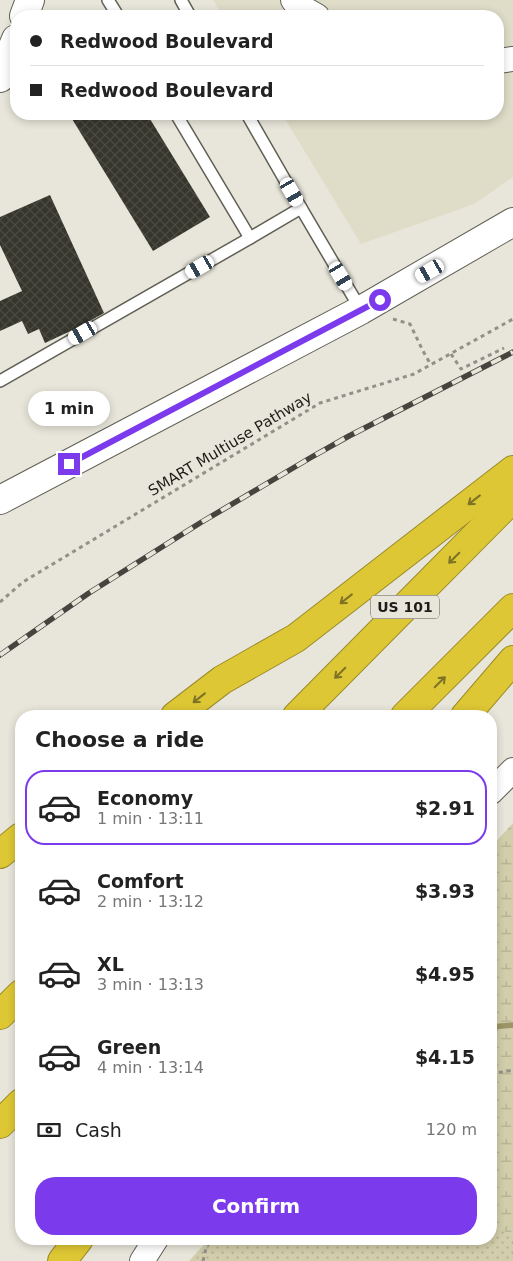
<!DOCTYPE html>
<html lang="en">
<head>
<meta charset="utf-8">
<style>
	:root { --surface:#fff; --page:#f6f6f6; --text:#222; --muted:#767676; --line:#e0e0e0; --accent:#7c3aed }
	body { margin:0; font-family:"DejaVu Sans",sans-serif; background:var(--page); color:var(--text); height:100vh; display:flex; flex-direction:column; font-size:19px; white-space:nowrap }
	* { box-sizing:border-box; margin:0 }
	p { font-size:16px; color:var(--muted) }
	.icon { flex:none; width:28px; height:28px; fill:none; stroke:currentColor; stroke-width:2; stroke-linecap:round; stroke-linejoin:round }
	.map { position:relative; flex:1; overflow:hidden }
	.sheet { position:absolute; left:15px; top:710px; width:482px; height:535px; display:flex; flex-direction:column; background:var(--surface); border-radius:20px; box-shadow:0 2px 8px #0003 }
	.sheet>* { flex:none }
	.banner { position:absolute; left:10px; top:10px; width:494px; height:110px; border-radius:20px; box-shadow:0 2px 8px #0003; display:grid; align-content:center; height:110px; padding:0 20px; background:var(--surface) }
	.end { position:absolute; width:22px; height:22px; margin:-11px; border:6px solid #7c3aed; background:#fff; box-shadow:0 0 0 2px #fff }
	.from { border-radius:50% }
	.bubble { position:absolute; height:35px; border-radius:18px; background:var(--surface); box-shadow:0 2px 8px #0003; font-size:16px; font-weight:700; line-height:35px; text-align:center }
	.car { position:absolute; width:15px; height:30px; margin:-15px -8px; border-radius:6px; box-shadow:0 0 4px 1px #0007; background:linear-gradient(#fff 24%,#345 0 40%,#fff 0 76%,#345 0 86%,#fff 0) }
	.banner b { display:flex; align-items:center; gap:18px; height:48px; font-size:19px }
	.banner b+b { border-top:1px solid var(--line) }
	.banner i { width:12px; height:12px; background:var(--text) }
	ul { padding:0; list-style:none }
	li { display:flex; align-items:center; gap:15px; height:75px; margin:0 10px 8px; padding:0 10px; border:2px solid transparent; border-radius:20px }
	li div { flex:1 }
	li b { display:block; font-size:19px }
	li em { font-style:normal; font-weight:700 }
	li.on { border-color:var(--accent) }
	li>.icon { width:45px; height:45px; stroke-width:1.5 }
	h2 { padding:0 20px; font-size:22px; line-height:60px }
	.pay { display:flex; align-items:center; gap:12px; height:55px; padding:0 20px; font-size:19px }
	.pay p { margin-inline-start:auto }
	.cta { display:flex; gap:10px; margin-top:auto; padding:10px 20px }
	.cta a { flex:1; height:58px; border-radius:20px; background:var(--accent); color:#fff; font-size:20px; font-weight:700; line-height:58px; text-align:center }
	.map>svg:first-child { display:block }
	.built { fill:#dfdcc8 }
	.wetland { fill:url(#wetland-marsh) }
	.park { fill:url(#park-dots) }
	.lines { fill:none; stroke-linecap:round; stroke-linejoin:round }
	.stream { stroke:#9d9566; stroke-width:5.5 }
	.building { fill:url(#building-cross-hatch) }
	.lane-casing { stroke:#605f54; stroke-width:14 }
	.street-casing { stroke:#605f54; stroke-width:26 }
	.secondary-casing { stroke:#605f54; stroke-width:30 }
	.highway-casing { stroke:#9a8b2a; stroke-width:30 }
	.path { stroke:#929088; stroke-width:3; stroke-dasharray:4 4; stroke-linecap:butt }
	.lane { stroke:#fff; stroke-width:11 }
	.street { stroke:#fff; stroke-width:24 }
	.secondary { stroke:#fff; stroke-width:28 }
	.highway { stroke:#dec734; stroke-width:28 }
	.rail-casing { stroke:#45443e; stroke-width:5.5 }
	.rail { stroke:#e8e6da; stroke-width:4; stroke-dasharray:11; stroke-linecap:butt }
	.oneway { stroke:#7e7226 }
	.route { stroke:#7c3aed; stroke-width:6 }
	.labels { text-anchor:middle; stroke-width:5; stroke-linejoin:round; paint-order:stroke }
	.shield { fill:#e8e6da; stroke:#5a5952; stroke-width:1 }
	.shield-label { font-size:14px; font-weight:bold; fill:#1d1c18 }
	.street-label { font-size:15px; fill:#1d1c18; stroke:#e8e6da }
</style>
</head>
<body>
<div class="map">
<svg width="513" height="1261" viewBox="0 0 513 1261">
	<defs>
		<pattern id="wetland-marsh" width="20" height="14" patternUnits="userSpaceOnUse" patternTransform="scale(1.25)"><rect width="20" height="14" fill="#d2cdaa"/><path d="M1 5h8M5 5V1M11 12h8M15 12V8" fill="none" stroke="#b4af92"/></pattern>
		<pattern id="park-dots" width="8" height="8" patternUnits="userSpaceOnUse" patternTransform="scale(1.25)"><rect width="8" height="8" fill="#d2cdaa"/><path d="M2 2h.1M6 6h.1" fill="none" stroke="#b4af92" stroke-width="1.8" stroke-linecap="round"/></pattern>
		<pattern id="building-cross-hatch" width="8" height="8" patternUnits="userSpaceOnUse" patternTransform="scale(1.25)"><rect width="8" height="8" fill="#37362d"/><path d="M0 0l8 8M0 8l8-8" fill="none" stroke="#4b4a42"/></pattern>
	</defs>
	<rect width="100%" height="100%" fill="#e8e6da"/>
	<path class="built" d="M213,0H513V177L474,204L361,244L282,114H498V16H223Z"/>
	<path class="wetland" d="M513,823V1235L491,1226V847Z"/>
	<path class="park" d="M491,1226L513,1235V1261H189L209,1239H491Z"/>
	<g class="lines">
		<path class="stream" d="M491,1027L513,1025"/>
	</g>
	<g class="building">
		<path d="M69,114H147L210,217L153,251Z"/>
		<path d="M50,195L104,313L79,327L45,343L39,329L28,334L22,321L0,331V301L22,291L0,245V217Z"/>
	</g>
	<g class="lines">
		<g class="lane-casing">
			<g id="lane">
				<path d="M108,0L118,16"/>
				<path d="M181,0L190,16"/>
				<path d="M176,114L250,238L301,208L247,114"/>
				<path d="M301,208L361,310"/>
				<path d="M0,381L250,238"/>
			</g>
		</g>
		<g class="street-casing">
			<g id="street">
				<path d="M293,0L296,4L317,16"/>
				<path d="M498,61L513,59"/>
				<path d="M491,792L513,770"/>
				<path d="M142,1261L156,1239"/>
			</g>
		</g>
		<g class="secondary-casing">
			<g id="secondary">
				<path d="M24,16L30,0"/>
				<path d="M0,78L16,39"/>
				<path d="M0,500L361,310L513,222"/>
			</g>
		</g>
		<g class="highway-casing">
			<g id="highway">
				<path d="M175,716L222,680L296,638L513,470"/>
				<path d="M297,716L513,498"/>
				<path d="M405,716L513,608"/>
				<path d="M465,716L513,660"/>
				<path d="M0,854L21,837"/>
				<path d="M0,1015L21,994"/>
				<path d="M0,1124L21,1103"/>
				<path d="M62,1261L79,1239"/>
			</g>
		</g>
		<g class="path">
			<path d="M393,319L410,324L423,351L431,365"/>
			<path d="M451,354L461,369L504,348"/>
			<path d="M0,602L23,582L320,403L414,374L513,319"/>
			<path d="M491,1074L513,1070"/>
			<path d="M203,1261L206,1248L212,1239"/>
		</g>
		<use href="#lane" class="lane"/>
		<use href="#street" class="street"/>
		<use href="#secondary" class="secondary"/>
		<use href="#highway" class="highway"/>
		<g class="rail-casing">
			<path id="rail" d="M0,655L89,593L200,523L310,458L349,436L513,352"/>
		</g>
		<use href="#rail" class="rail"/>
	</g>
	<defs><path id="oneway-shaft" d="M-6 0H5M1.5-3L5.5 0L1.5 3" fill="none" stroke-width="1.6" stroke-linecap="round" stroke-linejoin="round" transform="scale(1.25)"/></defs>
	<g class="oneway">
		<use href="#oneway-shaft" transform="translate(474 500) rotate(142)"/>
		<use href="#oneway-shaft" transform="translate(454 558) rotate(135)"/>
		<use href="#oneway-shaft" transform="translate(346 599) rotate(142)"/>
		<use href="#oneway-shaft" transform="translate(340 673) rotate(135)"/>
		<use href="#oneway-shaft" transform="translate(440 682) rotate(-45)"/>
		<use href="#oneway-shaft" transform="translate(199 698) rotate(142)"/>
	</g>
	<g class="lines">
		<path class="route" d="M69,464L380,300"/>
	</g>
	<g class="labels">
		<rect class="shield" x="371" y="595.5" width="68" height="23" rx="4"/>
		<g class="shield-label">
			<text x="405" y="612">US 101</text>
		</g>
		<g class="street-label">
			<text transform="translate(230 444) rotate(-31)" y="5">SMART Multiuse Pathway</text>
		</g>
	</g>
</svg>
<i class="end from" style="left:380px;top:300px"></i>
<i class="end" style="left:69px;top:464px"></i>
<div class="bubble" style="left:28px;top:391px;width:82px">1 min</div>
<i class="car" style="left:292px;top:192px;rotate:150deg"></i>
<i class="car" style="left:200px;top:267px;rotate:240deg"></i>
<i class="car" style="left:430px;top:271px;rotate:240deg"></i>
<i class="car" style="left:341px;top:276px;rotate:149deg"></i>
<i class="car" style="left:83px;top:333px;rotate:240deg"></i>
<div class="banner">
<b><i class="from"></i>Redwood Boulevard</b>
<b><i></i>Redwood Boulevard</b>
</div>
<section class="sheet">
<h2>Choose a ride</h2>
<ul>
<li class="on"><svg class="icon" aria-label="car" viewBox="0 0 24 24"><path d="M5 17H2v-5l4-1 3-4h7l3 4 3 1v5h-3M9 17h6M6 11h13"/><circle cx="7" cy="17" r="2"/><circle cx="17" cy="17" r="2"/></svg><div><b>Economy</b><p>1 min · 13:11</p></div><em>$2.91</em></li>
<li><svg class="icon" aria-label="car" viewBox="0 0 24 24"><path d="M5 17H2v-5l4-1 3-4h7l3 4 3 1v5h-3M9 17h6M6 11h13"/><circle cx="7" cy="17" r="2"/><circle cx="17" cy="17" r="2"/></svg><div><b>Comfort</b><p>2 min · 13:12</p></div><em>$3.93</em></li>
<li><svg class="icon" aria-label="car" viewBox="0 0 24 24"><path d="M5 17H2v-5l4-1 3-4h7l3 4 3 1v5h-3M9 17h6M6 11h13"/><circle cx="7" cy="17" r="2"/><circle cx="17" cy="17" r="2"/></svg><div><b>XL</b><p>3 min · 13:13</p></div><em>$4.95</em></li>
<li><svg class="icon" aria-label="car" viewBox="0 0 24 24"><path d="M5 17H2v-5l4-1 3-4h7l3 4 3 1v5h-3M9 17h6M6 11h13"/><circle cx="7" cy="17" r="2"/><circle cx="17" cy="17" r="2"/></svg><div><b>Green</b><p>4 min · 13:14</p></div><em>$4.15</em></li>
</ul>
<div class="pay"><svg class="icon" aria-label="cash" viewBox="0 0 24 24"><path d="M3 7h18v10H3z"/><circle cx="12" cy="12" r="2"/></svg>Cash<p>120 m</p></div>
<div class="cta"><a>Confirm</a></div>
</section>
</div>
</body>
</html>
